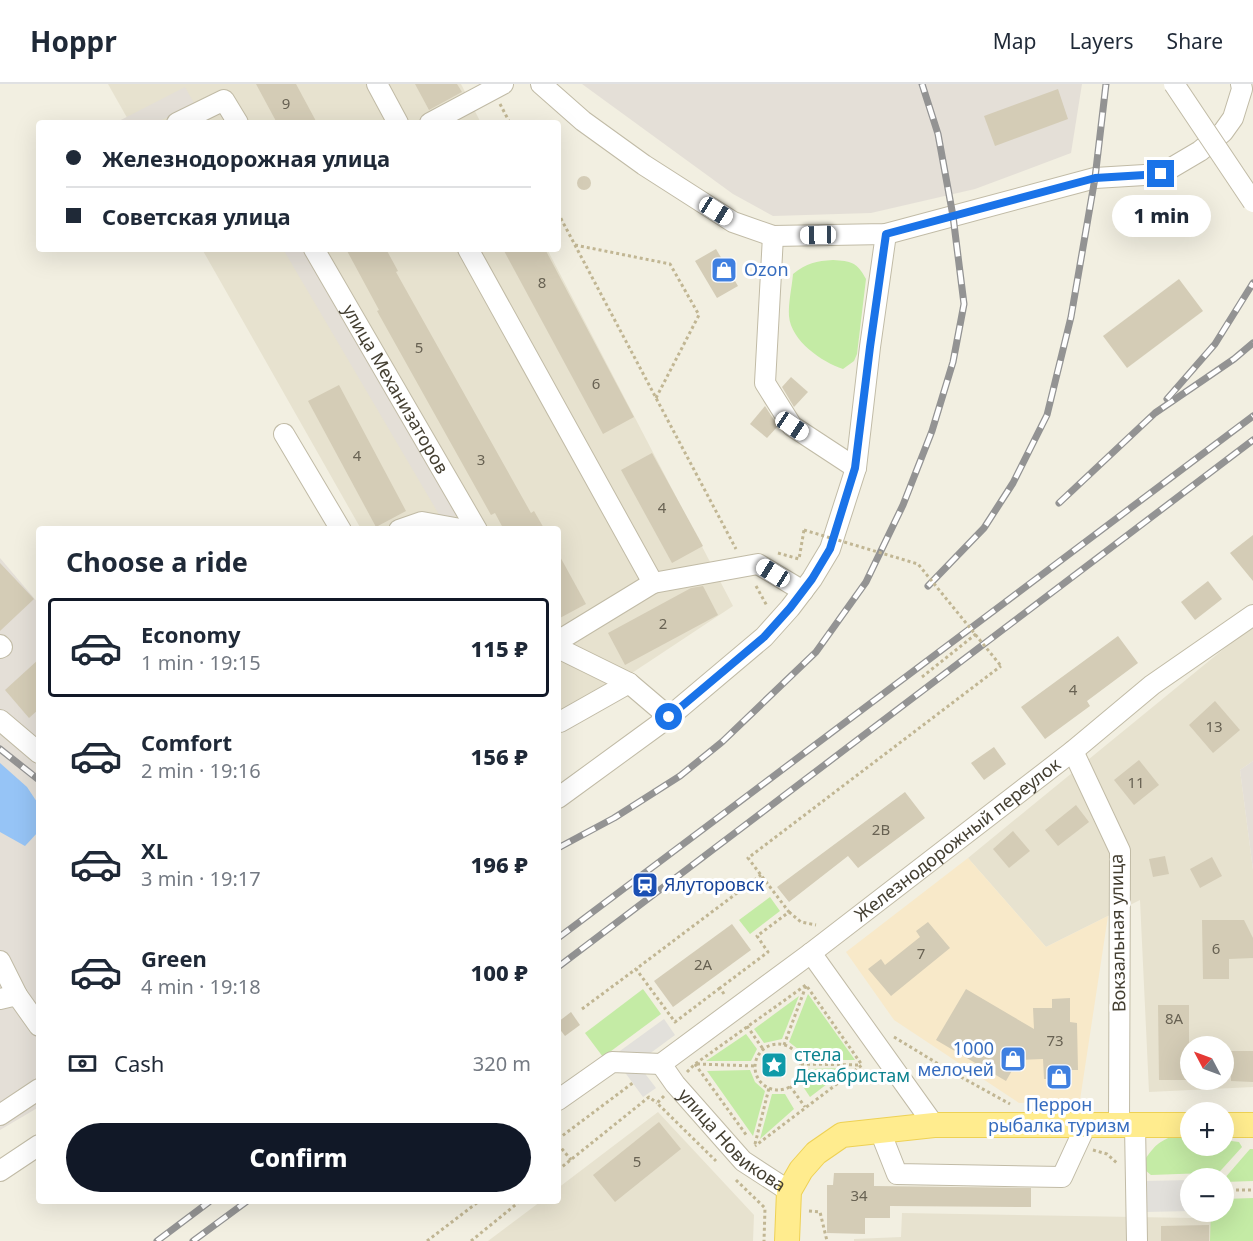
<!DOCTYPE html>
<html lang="en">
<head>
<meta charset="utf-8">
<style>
	:root { --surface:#fff; --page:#f2f2f3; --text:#1f2937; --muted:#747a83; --line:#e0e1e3; --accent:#111827 }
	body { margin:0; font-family:"Noto Sans",sans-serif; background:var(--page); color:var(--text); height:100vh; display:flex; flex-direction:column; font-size:22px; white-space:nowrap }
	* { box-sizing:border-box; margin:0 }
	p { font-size:20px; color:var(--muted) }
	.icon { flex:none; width:33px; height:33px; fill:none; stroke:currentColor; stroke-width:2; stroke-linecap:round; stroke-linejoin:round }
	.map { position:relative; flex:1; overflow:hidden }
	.drawer { position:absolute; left:36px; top:442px; width:525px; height:678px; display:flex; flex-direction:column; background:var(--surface); border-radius:6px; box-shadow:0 6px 24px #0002 }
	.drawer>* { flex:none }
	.hud { position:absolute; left:36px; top:36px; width:525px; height:132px; border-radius:6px; box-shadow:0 6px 24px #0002; display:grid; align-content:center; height:132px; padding:0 30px; background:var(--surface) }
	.needle { width:39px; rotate:311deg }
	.controls { position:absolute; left:1180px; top:952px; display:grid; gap:12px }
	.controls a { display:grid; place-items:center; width:54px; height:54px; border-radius:50%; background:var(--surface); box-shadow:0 6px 24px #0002; font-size:30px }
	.end { position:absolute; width:27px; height:27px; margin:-14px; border:8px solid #1a73e8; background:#fff; box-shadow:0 0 0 3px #fff }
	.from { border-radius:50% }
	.bubble { position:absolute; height:42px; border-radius:21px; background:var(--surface); box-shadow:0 6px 24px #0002; font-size:20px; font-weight:800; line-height:42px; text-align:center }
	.car { position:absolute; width:18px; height:36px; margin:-18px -9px; border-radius:8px; box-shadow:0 0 4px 2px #0007; background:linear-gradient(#fff 24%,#345 0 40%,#fff 0 76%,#345 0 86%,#fff 0) }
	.hud b { display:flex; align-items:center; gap:21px; height:57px; font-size:22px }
	.hud b+b { border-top:2px solid var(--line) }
	.hud i { width:15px; height:15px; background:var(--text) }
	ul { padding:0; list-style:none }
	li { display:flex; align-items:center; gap:18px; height:99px; margin:0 12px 9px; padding:0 18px; border:3px solid transparent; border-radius:6px }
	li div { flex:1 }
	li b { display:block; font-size:22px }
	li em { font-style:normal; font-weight:800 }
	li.on { border-color:var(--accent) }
	li>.icon { width:54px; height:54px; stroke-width:1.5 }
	h2 { padding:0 30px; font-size:27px; line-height:72px }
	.pay { display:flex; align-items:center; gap:15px; height:66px; padding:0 30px; font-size:22px }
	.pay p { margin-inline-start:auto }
	.action { display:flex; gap:12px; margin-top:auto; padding:12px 30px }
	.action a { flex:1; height:69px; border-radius:36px; background:var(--accent); color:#fff; font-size:24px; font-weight:800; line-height:69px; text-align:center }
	header { display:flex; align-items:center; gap:36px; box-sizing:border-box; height:84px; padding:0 30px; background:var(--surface); border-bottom:2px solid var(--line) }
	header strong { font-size:28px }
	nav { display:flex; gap:33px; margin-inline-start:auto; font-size:21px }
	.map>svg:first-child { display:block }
	.residential { fill:#e7e2cf; fill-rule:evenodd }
	.commercial { fill:#f8e9c9 }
	.industrial { fill:#e4dfd7 }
	.green { fill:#c4eba5 }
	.parking { fill:#e2e0db }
	.water { fill:#96c4f6 }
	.building { fill:#d4ccb6 }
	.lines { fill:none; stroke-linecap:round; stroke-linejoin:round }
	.minor-casing { stroke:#c1bba6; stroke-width:22 }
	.major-casing { stroke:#eed154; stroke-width:26 }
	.path { stroke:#c1b693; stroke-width:3; stroke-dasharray:3 3; stroke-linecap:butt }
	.minor { stroke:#fff; stroke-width:20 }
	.major { stroke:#ffec8e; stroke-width:24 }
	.rail-casing { stroke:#939393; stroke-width:7 }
	.rail { stroke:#fff; stroke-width:4.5; stroke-dasharray:14; stroke-linecap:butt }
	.minor-bridge-casing { stroke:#c1bba6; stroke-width:22; stroke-linecap:butt }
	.path-bridge { stroke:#c1b693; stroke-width:3; stroke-dasharray:3 3; stroke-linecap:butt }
	.minor-bridge { stroke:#fff; stroke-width:20 }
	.route { stroke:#1a73e8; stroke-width:8 }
	.labels { text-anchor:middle; stroke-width:6; stroke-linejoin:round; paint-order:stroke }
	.number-label { font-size:15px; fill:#686253 }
	.shop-label { font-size:18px; fill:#366cbe; stroke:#fff; text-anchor:start }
	.street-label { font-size:18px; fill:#443f32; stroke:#fff }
	.transit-label { font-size:18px; fill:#164399; stroke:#fff; text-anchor:start }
	.culture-label { font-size:18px; fill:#0d838f; stroke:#fff; text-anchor:start }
</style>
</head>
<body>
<header>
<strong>Hoppr</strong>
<nav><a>Map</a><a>Layers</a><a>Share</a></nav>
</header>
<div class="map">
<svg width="1253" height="1157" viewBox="0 0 1253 1157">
	<rect width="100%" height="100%" fill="#f2efe1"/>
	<g class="residential">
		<path d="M108,0H461L481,39H130Z"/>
		<path d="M202,165H547L733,522L558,638V446L361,445Z"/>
		<path d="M1253,541V677L1240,686L1253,786V1003L1149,1008L1140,816L1046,863L968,774ZM1191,963H1224V996H1191Z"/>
		<path d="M658,1028L754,1131L753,1157H488L540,1118H558V1104Z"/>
		<path d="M902,1129L1253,1135V1157H854V1155L901,1153Z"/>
	</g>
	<path class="commercial" d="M968,774L1046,863L1108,832L1080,1016L1019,1019L894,936L846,868Z"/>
	<g class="industrial">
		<path d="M582,0H1082L1071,69L975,105L871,129L773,132L733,110Z"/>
		<path d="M185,3L194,19L156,39H115Z"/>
		<path d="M283,165H307L461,428L444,439Z"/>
		<path d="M0,474L39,520V1023L0,1046Z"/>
		<path d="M1253,677V786L1240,686Z"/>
	</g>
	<g class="green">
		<path d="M833,176C851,177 857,178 866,195L857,270L854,277L843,285C822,278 791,257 789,232C788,219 792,203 793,190C807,179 816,177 833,176Z"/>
		<path d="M770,813L780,827L750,850L739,836Z"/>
		<path d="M643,905L661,930L603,973L585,949Z"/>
		<path d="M808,910L855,976H804L798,965L789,958Z"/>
		<path d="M799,912L782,955L764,959L754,945Z"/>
		<path d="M746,950L757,965L751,977H706Z"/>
		<path d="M848,984L810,1013L800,998L805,985Z"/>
		<path d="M750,986L755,998L765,1007L753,1052L707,987Z"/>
		<path d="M772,1010H785L794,1025L760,1055Z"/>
		<path d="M1180,1049H1191V1062H1224V1056L1239,1058L1242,1063L1213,1095H1210L1206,1089L1151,1091L1145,1086L1144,1077C1156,1059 1160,1057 1180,1049Z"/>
		<path d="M1250,1065H1253V1097L1224,1098V1095Z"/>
		<path d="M1253,1114V1157H1210L1211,1128H1224V1115Z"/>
	</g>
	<g class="parking">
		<path d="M664,935L675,951L637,979L656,1004L643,1013L613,972Z"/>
		<path d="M1191,1096V1127L1145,1128L1144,1097Z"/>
	</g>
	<path class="water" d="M0,679L27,703L39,721V747L25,762L0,748Z"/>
	<g class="building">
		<path d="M256,0H296L317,39H277Z"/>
		<path d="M415,0H457L462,8L429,26Z"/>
		<path d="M1058,5L1068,35L995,62L984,32Z"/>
		<circle cx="584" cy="99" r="7"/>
		<path d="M346,165H386L398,187L396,188L531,429L534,427L545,446H504L495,429L491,431L377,227L379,226Z"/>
		<path d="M503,165H545L634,333L603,350Z"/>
		<path d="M716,165L738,202L717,214L695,177Z"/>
		<path d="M1179,195L1203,227L1127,284L1103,252Z"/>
		<path d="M791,293L808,308L794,323L782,303Z"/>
		<path d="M339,301L406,427L376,443L308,317Z"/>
		<path d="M765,322L778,342L767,354L750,340Z"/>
		<path d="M652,369L703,462L672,479L621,386Z"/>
		<path d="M1253,451V497L1230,469Z"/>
		<path d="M558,469L586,520L558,535Z"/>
		<path d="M0,479L34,515L0,547Z"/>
		<path d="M1208,497L1222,515L1195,536L1181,518Z"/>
		<path d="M703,502L718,531L625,581L608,549L691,504Z"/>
		<path d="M1118,552L1138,579L1087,617L1090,622L1045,655L1021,623Z"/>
		<path d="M39,575V625L29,634L5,606Z"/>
		<path d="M1215,617L1240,646L1213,669L1189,641Z"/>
		<path d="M994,663L1006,680L984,696L971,679Z"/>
		<path d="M1139,676L1159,701L1134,721L1114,696Z"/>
		<path d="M905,708L925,734L858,784L848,772L789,818L777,803Z"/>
		<path d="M1076,721L1089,738L1058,762L1045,746Z"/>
		<path d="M1013,747L1030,767L1009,784L993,765Z"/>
		<path d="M1165,772L1169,790L1153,793L1149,775Z"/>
		<path d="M1212,773L1222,792L1200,804L1190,785Z"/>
		<path d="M1202,836H1244L1253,854V874L1229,875V895H1203Z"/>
		<path d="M928,838L950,864L891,912L868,885L881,875L885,881L920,853L916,847Z"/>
		<path d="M732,840L751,866L673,923L654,897Z"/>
		<path d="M966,905L1034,945L1033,924H1052V915L1070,914V938L1077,939L1078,986H1062V995H1044L1043,975L1018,976L1006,997L936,956Z"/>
		<path d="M1158,921H1189V996H1159Z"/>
		<path d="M571,928L580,941L565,952L558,943V938Z"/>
		<path d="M1231,967H1253V998L1231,997Z"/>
		<path d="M659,1038L681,1065L615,1118L593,1091Z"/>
		<path d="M834,1089H874V1102L1031,1104V1123L890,1122V1134H865V1150L827,1149V1101H833Z"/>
		<path d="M1209,1141V1157H1161V1142Z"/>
	</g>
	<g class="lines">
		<g class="minor-casing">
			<g id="minor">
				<path d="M377,0L398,39"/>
				<path d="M541,0L583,37L644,81L733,138L773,152L886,150L1095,94L1161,90L1200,67L1223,48L1233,34L1242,5L1241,0"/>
				<path d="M177,39L224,16L238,39"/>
				<path d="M430,39L503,0"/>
				<path d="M773,152L765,299L792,342L856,384"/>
				<path id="s1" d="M314,165L477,446"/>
				<path d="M468,165L653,499L758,480L803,507"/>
				<path d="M284,350L341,446"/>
				<path d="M399,446L422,438L466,446"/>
				<path d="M558,557L653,499"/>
				<path d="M0,561L2,563L0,564"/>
				<path d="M558,564L629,599L669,633"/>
				<path d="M0,636L39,669"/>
				<path d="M558,636L560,638L629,599"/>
				<path d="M1073,667L1120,767L1119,1041"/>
				<path d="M558,714L669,633L764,553L790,524L812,495L830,465L856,384L870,263L886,150"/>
				<path d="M811,869L934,1041"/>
				<path d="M0,877L17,911"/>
				<path d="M0,915L17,911L39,942"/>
				<path id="s2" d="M661,980L811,869L1073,667L1152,601L1253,531"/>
				<path id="s3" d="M661,980L675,1000L743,1077L789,1107"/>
				<path d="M558,1016L612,978L661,980"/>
				<path d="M0,1031L39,1005"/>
				<path d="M1135,1041L1137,1157"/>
				<path d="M880,1047L897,1090L1062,1093L1086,1041"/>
				<path d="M0,1087L39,1061"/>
			</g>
		</g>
		<g class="major-casing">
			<g id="major">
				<path d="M1224,1041H1253"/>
				<path d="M787,1157L789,1107L801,1086L816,1069L842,1051L934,1041H1191"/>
			</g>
		</g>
		<g class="path">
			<path d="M500,20L510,39"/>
			<path d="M558,129L736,465"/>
			<path d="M575,161L670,180L699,231L656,314"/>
			<path d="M778,469L799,475L804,446"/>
			<path d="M756,502L767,522"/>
			<path d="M922,593L976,550"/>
			<path d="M789,828L801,838L816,841"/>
			<path d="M720,904L675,938L636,885L761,791"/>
			<path d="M724,910L720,904L768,868L757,852L789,828L748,774L1001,582"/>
			<path d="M582,925L636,885"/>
			<path d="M747,942L763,965"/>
			<path d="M894,953L950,987L1010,1020"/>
			<circle cx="778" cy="983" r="23"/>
			<path d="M784,961L806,902"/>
			<path d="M695,980L747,1052"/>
			<path d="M697,980L755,982"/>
			<path d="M801,980L860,981"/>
			<path d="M687,988L695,980L806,901L862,981L755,1062"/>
			<path d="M790,1002L805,1023"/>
			<path d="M664,1012L657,1019L716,1077"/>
			<path d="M558,1055L634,998"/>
			<path d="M558,1060L571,1076"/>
			<path d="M755,1060L769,1004"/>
			<path d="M1093,1066L1107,1070L1118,1080"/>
			<path d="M558,1086L649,1013L657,1019"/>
			<path d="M736,1096L765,1124L764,1157"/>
			<path d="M1224,1106H1253"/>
			<path d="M809,1127L820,1128L827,1157"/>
			<path d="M427,1157L478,1118"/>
			<path d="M471,1157L519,1118"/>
		</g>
		<use href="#minor" class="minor"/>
		<use href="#major" class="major"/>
		<g class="rail-casing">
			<g id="rail">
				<path d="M1167,315L1215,260L1253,199"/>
				<path d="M1059,419L1155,329L1234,275L1253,259"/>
				<path d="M928,502L984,444L1013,399L1047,331L1071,233L1095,94L1106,0"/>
				<path d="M0,665L39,696"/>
				<path d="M558,764L614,734L680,692L722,658L816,568L866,498L903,421L932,347L953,278L964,220L953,132L938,50L922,0"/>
				<path d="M558,854L1253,332"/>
				<path d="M558,883L1253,356"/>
				<path d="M157,1157L209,1118"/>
				<path d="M193,1157L246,1118"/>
			</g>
		</g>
		<use href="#rail" class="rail"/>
		<g class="minor-bridge-casing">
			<path id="minor-bridge" d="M1174,0L1253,118"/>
		</g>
		<path class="path-bridge" d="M804,446L918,480L1001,582"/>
		<use href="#minor-bridge" class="minor-bridge"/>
	</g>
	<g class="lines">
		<path class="route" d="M669,633L764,553L790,524L812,495L830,465L855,384L870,263L886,150L1095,94L1161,90"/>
	</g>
	<defs>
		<g id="shop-square" transform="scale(1.35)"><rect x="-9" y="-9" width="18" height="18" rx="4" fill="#3f7fe0" stroke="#fff"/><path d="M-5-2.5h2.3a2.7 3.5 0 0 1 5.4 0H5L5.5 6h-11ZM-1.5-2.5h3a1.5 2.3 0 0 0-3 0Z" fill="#fff"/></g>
		<g id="station-square" transform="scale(1.35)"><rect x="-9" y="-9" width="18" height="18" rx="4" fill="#1a4fb4" stroke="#fff"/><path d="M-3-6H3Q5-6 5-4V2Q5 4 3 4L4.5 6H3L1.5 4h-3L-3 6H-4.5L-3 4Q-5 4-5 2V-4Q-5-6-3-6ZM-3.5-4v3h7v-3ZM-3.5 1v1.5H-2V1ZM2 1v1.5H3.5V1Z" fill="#fff"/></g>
		<g id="sight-square" transform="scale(1.35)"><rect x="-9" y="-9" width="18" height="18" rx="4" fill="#0f9aa8" stroke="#fff"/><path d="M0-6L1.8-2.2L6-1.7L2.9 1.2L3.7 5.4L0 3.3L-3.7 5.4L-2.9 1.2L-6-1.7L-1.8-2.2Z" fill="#fff"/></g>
	</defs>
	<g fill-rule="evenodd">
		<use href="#shop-square" x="724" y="186"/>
		<use href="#station-square" x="645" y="801"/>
		<use href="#shop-square" x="1013" y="975"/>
		<use href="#sight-square" x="774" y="981"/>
		<use href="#shop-square" x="1059" y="993"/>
	</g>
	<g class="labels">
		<g class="number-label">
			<text x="286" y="25">9</text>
			<text x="542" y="204">8</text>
			<text x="419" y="269">5</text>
			<text x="596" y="305">6</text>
			<text x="357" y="377">4</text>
			<text x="481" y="381">3</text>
			<text x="662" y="429">4</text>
			<text x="663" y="545">2</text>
			<text x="1073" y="611">4</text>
			<text x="1214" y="648">13</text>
			<text x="1136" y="704">11</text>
			<text x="881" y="751">2В</text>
			<text x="1216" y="870">6</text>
			<text x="921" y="875">7</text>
			<text x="703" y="886">2А</text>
			<text x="1174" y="940">8А</text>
			<text x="1055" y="962">73</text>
			<text x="637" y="1083">5</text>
			<text x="859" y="1117">34</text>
		</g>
		<g class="shop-label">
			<text x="744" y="192">Ozon</text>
			<text x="994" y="971" text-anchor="end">1000<tspan x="994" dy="21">мелочей</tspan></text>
			<text x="1059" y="1027" text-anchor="middle">Перрон<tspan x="1059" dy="21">рыбалка туризм</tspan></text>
		</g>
		<g class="street-label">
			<text dy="6" stroke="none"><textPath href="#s1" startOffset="162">улица Механизаторов</textPath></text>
			<text dy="6" stroke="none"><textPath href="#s2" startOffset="372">Железнодорожный переулок</textPath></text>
			<text transform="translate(1118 849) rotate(-91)" y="6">Вокзальная улица</text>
			<text dy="6" stroke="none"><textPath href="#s3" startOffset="105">улица Новикова</textPath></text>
		</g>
		<g class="transit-label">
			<text x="664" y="807">Ялуторовск</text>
		</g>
		<g class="culture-label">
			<text x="794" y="977">стела<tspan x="794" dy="21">Декабристам</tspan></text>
		</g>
	</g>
</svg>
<div class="controls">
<a><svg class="needle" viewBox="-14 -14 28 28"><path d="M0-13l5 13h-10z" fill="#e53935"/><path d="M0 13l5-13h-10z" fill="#747a83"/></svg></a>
<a>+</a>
<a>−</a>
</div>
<i class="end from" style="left:669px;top:633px"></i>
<i class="end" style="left:1161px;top:90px"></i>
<div class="bubble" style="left:1112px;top:111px;width:99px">1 min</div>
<i class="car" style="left:716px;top:127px;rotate:122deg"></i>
<i class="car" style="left:818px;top:151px;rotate:269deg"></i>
<i class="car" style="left:792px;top:342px;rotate:124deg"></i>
<i class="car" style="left:773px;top:489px;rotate:302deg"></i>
<div class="hud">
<b><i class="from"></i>Железнодорожная улица</b>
<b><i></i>Советская улица</b>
</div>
<section class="drawer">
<h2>Choose a ride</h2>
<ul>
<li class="on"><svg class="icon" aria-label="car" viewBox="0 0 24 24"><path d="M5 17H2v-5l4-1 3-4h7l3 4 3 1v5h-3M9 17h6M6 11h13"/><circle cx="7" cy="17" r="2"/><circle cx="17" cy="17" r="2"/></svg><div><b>Economy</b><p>1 min · 19:15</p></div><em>115 ₽</em></li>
<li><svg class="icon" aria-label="car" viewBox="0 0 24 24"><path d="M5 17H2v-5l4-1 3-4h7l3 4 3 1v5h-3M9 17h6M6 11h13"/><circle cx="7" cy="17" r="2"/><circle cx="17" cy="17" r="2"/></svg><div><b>Comfort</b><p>2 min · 19:16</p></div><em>156 ₽</em></li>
<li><svg class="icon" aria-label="car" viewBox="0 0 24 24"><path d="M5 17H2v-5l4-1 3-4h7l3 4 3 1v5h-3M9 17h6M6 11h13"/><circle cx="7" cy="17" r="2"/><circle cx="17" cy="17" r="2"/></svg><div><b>XL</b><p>3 min · 19:17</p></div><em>196 ₽</em></li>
<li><svg class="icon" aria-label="car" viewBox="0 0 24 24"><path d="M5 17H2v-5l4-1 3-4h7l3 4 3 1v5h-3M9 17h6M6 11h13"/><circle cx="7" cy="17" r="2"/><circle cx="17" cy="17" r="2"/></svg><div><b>Green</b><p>4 min · 19:18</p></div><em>100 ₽</em></li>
</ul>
<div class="pay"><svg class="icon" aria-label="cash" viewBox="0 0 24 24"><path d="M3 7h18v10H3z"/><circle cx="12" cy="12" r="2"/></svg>Cash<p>320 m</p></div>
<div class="action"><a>Confirm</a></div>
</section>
</div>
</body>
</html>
